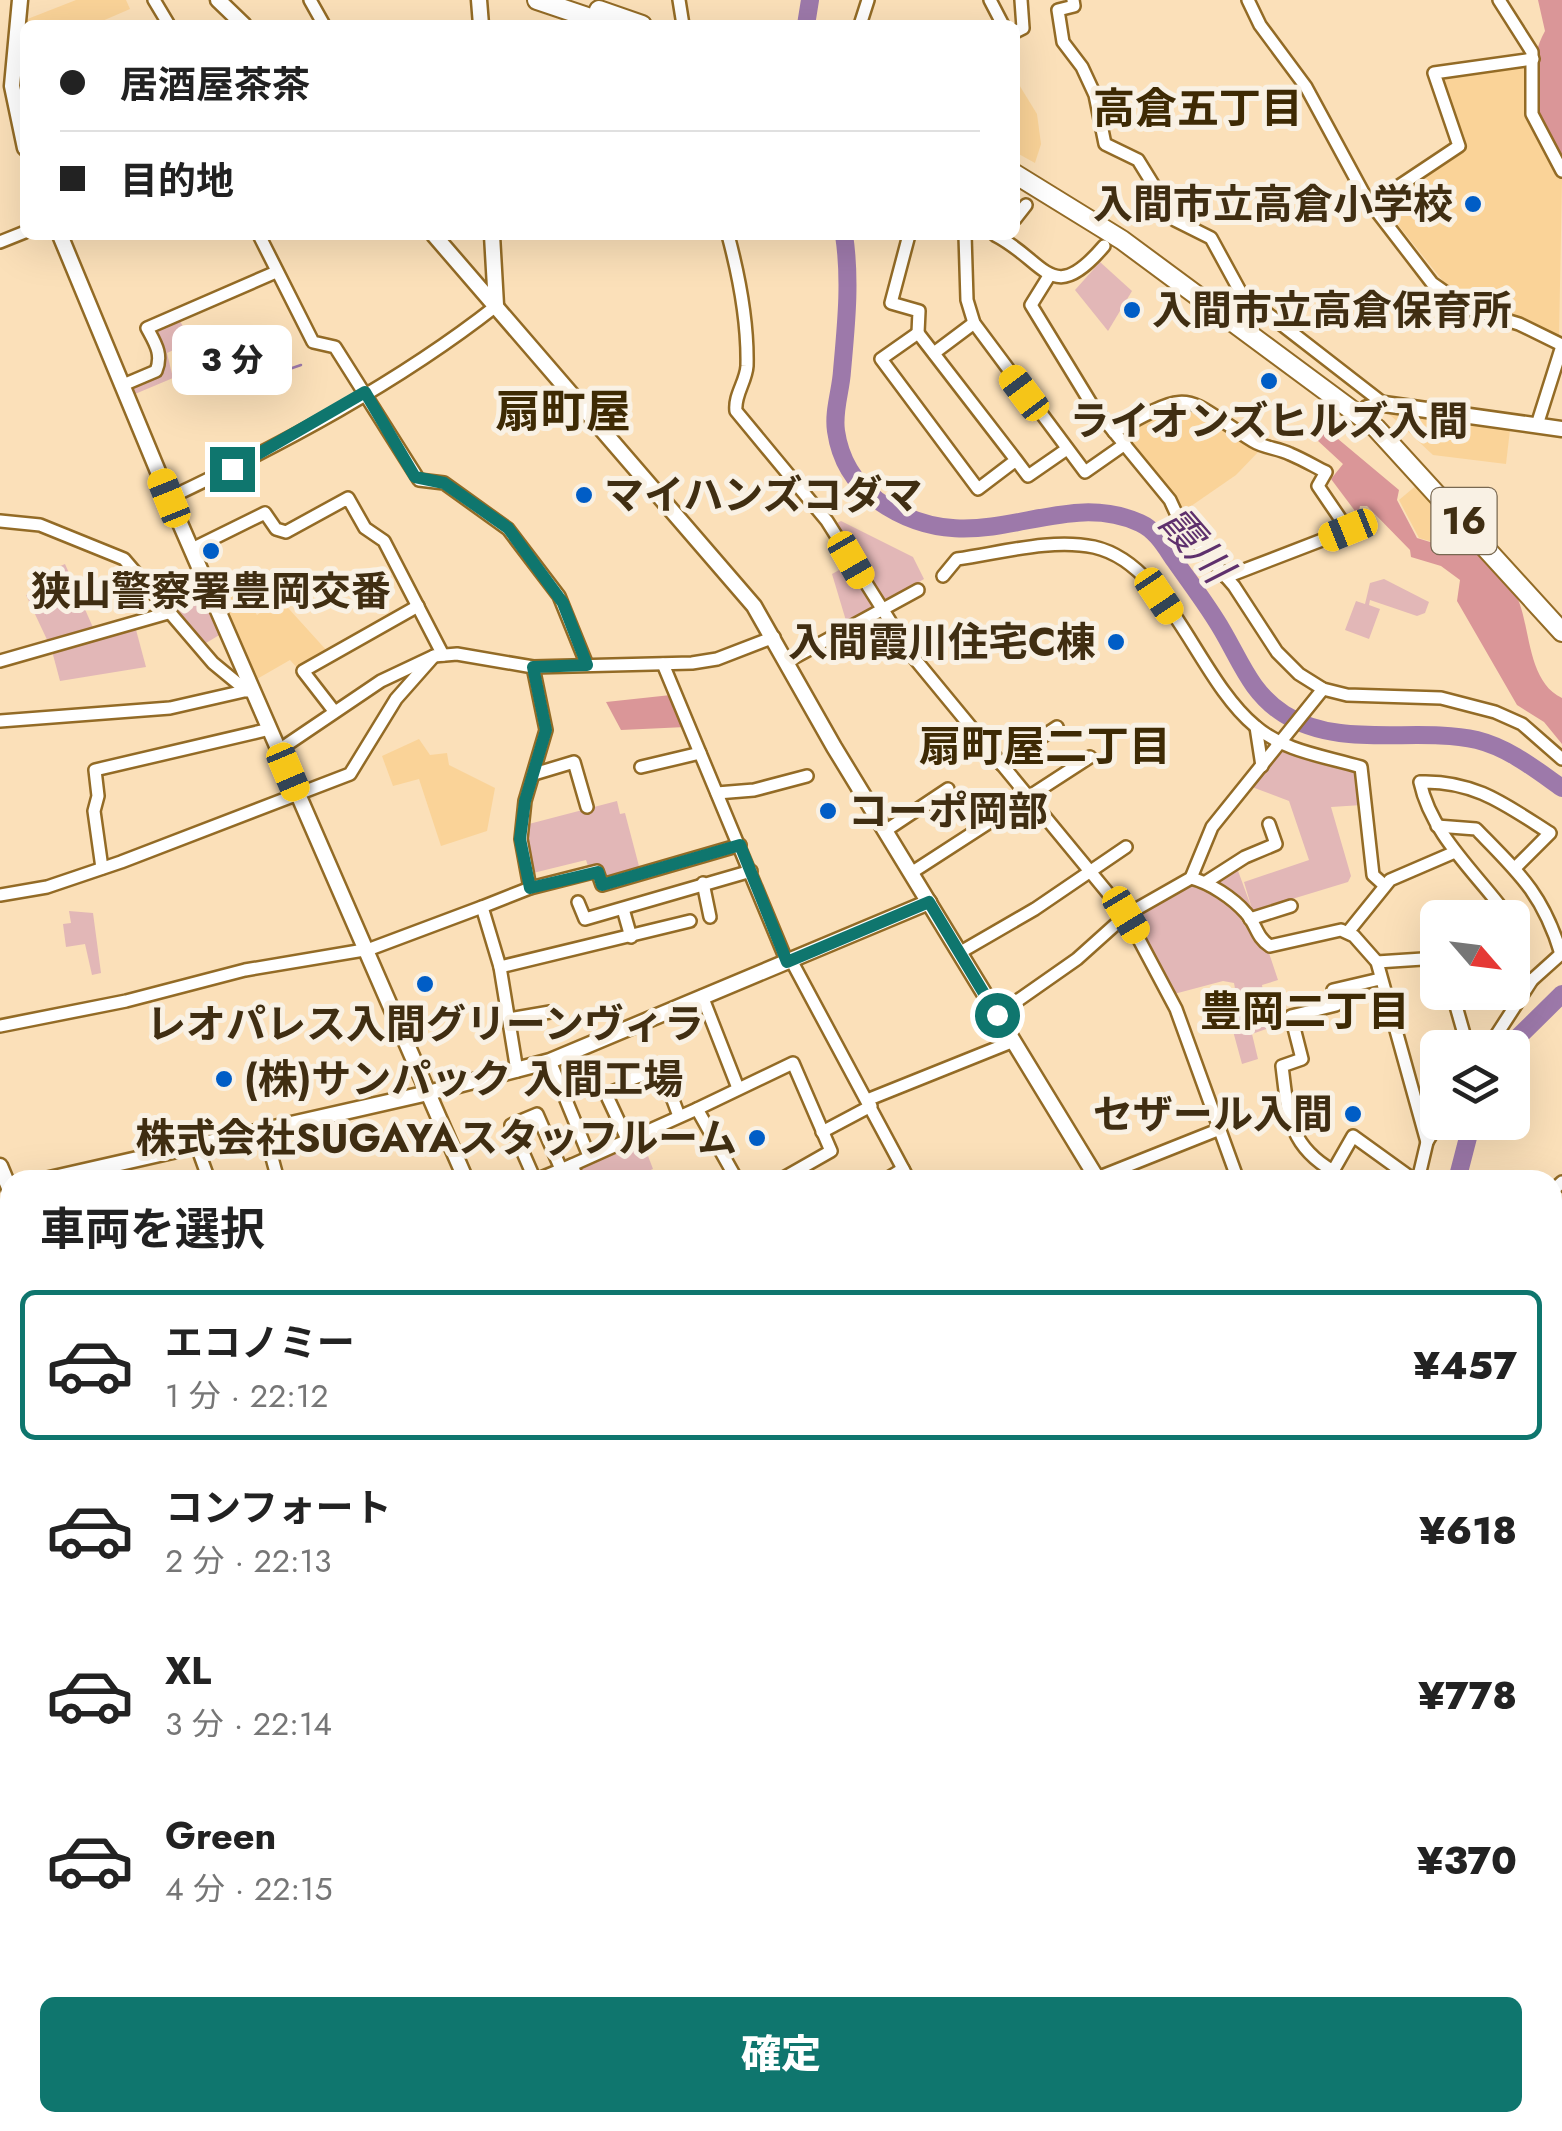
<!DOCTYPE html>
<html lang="ja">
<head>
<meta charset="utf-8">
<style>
	:root { --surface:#fff; --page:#f2f2f2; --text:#222; --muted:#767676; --line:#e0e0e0; --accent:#0f766e }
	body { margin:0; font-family:Jost,"Noto Sans JP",sans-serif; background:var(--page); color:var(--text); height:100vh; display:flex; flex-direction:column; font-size:38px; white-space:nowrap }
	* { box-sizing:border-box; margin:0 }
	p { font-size:32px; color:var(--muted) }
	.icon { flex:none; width:55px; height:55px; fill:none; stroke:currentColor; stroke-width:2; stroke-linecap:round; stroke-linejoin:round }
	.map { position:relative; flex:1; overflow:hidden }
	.details { position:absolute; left:0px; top:1170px; width:1562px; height:962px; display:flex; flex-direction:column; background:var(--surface); border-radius:30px 30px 0 0; box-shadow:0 10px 40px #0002 }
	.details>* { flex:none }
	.hud { position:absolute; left:20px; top:20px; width:1000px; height:220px; border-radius:15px; box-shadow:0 10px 40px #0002; display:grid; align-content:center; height:220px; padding:0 40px; background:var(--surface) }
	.needle { width:65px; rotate:118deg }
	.tools { position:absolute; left:1420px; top:900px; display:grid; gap:20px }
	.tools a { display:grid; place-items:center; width:110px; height:110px; border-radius:15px; background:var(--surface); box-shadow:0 10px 40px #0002; font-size:50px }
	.end { position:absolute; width:45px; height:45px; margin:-22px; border:12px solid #0f766e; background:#fff; box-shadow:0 0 0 5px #fff }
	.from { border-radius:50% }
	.bubble { position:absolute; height:70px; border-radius:15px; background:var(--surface); box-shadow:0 10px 40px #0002; font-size:32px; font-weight:800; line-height:70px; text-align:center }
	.car { position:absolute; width:30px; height:60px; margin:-30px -15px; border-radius:12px; box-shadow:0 0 8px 2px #0007; background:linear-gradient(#f5c518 24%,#345 0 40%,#f5c518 0 76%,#345 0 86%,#f5c518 0) }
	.hud b { display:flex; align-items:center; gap:35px; height:95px; font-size:38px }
	.hud b+b { border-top:2px solid var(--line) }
	.hud i { width:25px; height:25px; background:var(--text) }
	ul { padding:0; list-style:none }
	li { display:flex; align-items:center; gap:30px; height:150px; margin:0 20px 15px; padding:0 20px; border:5px solid transparent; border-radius:15px }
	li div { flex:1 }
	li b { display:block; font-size:38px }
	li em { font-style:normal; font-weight:800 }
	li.active { border-color:var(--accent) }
	li>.icon { width:90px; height:90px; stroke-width:1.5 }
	h2 { padding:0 40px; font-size:45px; line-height:120px }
	.action { display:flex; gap:20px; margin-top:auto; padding:20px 40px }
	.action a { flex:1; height:115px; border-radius:15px; background:var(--accent); color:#fff; font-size:40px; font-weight:800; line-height:115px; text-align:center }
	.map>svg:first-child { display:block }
	.built { fill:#fad398 }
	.green { fill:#e2b7b7 }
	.forest { fill:#da9698 }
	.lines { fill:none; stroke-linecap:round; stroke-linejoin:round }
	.stream { stroke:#9d79aa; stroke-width:2.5 }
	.river { stroke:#9d79aa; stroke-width:18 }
	.minor-casing { stroke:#936b26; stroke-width:16 }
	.tertiary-casing { stroke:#936b26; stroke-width:19 }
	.secondary-casing { stroke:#936b26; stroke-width:20 }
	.trunk-casing { stroke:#936b26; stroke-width:22 }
	.minor { stroke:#fff; stroke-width:11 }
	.tertiary { stroke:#fff; stroke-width:14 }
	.secondary { stroke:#fff; stroke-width:15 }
	.trunk { stroke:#fff; stroke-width:18 }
	.route { stroke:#0f766e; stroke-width:12 }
	.poi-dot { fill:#005dc6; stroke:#f9f1e4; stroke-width:4 }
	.labels { text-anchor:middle; stroke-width:10; stroke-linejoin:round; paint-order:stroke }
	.shield { fill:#f9f1e4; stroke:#786851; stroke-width:2.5 }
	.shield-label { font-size:38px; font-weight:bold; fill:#402e12 }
	.poi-label { font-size:40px; font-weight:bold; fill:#402e12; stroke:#f9f1e4; text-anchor:end }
	.neighbourhood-label { font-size:42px; font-weight:bold; fill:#3e2a04; stroke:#f9f1e4 }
	.water-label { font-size:42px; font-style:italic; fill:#5e306d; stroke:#f9f1e4 }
	.quarter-label { font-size:45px; font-weight:bold; fill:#3e2a04; stroke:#f9f1e4 }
</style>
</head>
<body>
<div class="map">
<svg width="1562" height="2131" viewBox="0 0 1562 2131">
	<rect width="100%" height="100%" fill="#fbe0b9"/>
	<g class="built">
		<path d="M76,0H126L130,9L93,25H25L22,86L25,20Z"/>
		<path d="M1526,64L1546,149L1562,179L1559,338L1523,319L1477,306L1450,290L1383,206V201L1462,150L1465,140L1443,95L1441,76Z"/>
		<path d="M1015,78L1037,114L1041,144L1035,163L1015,152Z"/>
		<path d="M1194,403L1261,449L1236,475L1181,513L1121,432L1138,420Z"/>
		<path d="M1388,413L1510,430L1506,464L1433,455Z"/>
		<path d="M1418,484L1475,546L1467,552L1419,538L1399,500Z"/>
		<path d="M242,591L257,615L280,599L328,652L300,671L290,660L257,679L222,597Z"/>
		<path d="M419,739L430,755L447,753L449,765L495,788L487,831L441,846L419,779L393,786L382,756Z"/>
	</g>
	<g class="green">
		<path d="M1100,262L1132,291L1108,331L1075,290Z"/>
		<path d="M178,317L191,342L167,353L173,378L135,394L131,385L158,374L152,331Z"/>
		<path d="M841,521L913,557L924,579L881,604L837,523Z"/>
		<path d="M65,564L95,632L50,646L26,595L57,584L51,570Z"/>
		<path d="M850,564L873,610L847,624L832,574Z"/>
		<path d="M1384,579L1429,602L1425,613L1417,616L1370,600L1369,605L1380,609L1369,639L1345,630L1356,601L1365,604L1370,583Z"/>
		<path d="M198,581L221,634L201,646L165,604Z"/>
		<path d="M135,626L146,667L60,681L52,651Z"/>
		<path d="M1282,750L1358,771L1362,805L1331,807L1351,876L1348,882L1259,909L1252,916L1213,884L1237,868L1252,909L1244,882L1309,860L1289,801L1252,787Z"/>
		<path d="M617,801L620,814L625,813L640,870L607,879L589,869L586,860L529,874L525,825Z"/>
		<path d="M1191,884C1235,889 1241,933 1268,950L1278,980L1262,985L1269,1028L1252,1034L1258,1059L1242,1064L1230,1020L1240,1016L1234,983L1223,981L1174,994L1134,920Z"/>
		<path d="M69,911L93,913L101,973L92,975L85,944L66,947L63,924L71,923Z"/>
		<path d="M642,1140L653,1169L627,1180H583L581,1165Z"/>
		<path d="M0,1993L10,2017V2122L28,2123L31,2131H0Z"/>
	</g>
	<g class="forest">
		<path d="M1538,0H1562V166C1541,123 1520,76 1545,31Z"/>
		<path d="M1313,418L1399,490L1397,500L1417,538L1466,553L1472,549C1486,563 1507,577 1516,595C1531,624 1526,681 1562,698V744L1544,722L1517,705L1457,601L1460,580L1441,566L1411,557L1410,550L1367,506H1360L1358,515L1331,479L1343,464L1317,440Z"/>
		<path d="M671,695L686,727L621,730L606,702Z"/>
	</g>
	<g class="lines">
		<path class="stream" d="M269,376L301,365"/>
		<g class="river">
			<path d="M806,25L810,0"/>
			<path d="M844,235C851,280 846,326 842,371C841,390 833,411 836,431C840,459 853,482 877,500C975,570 1054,484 1140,523C1156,530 1166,548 1175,561C1191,584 1208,606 1222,630C1241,662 1251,693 1284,714C1340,750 1416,726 1477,740C1509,748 1535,769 1562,788"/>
			<path d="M1507,1048L1562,994"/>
			<path d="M1457,1180L1472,1122"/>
			<path d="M1552,1322L1562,1332"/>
		</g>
		<g class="minor-casing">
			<g id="minor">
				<path d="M154,0L169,25"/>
				<path d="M310,0L324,25"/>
				<path d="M679,0L683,25"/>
				<path d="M990,0L1003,25"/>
				<path d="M1073,0L1074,6L1058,10L1063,42L1082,67L1095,95L1105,144L1138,160L1175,220L1211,238L1241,293L1384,404"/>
				<path d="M1248,0L1260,25L1306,87L1365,196L1432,283L1469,309L1519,324L1562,345"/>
				<path d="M1499,0L1532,52V114L1562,171"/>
				<path d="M860,25L868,0"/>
				<path d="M1015,32L1023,28L1021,0"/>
				<path d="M1372,204L1459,146L1434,73L1533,59"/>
				<path d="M1015,219L1026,205"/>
				<path d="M259,235L313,342L335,347L419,480L444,483L508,529L559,596L587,665"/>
				<path d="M728,235C739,276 748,324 747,366C746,382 734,395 736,411L827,521L910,653L1126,915L1176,1009L1238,1180"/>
				<path d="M909,235L891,303L919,311L918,333"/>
				<path d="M965,235L967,300L974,323L1085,472L1125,444"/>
				<path d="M995,235C1046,261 1051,308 1104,246"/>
				<path d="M0,242L25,232"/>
				<path d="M1049,276L1031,305L1092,405L1170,500L1182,526L1234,586L1277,652L1299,674L1323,689L1347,695L1441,698L1495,712L1522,724L1562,759"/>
				<path d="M934,353L974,323"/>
				<path d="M123,385L156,371C163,354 155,343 147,328L276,272"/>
				<path d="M1537,425L1562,346"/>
				<path d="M1114,432C1195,386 1182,397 1253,441C1264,448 1278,448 1290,454C1302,459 1314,466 1326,472L1318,486L1348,530L1226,577"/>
				<path d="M1016,460L978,489L881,359L918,333L1016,460L1028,476L1067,449"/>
				<path d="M169,498C281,445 398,383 496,306"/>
				<path d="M0,521L40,525L124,559L213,663L247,691"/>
				<path d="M192,549L265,513L276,529L286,532L348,498L365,528L384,541L443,655"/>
				<path d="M943,576L957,559C1001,553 1051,538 1094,547C1169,564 1197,678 1255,726C1285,752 1325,756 1361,767L1373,875L1384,885"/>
				<path d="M0,661L168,613"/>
				<path d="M788,661L918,590"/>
				<path d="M663,664L787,962"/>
				<path d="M334,711L303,671L418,606"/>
				<path d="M0,721L170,708L253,689"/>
				<path d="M1256,727L1262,766"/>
				<path d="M279,750L381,681L434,656L457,654L533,667L692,663L717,659L774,637"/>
				<path d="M1001,764L1057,727"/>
				<path d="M641,767L700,753"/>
				<path d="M534,774L574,762L587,807"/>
				<path d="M717,793L754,790L807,776"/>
				<path d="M1437,826L1476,829C1519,873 1543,894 1561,954"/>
				<path d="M885,831L948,789"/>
				<path d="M102,868L94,811L98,796L95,770L270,729"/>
				<path d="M911,873L1090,757"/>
				<path d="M1191,878C1210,883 1233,898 1246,913C1257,925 1256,937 1270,946L1341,930L1354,936L1377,962L1427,1142"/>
				<path d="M1206,882L1245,857L1276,844L1269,824"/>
				<path d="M703,883L710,917"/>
				<path d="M530,888L521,839L525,801L546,730L533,667"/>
				<path d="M0,895L47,887L121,862L350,774L396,699L434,656"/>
				<path d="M578,902L585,919L751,871"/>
				<path d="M623,909L631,937"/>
				<path d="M1504,911C1473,870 1431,833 1420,782C1474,780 1506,805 1550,833L1515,868"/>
				<path d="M1250,919L1291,906"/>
				<path d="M1348,932L1390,880L1455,852"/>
				<path d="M959,953L1035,909L1126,847"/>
				<path d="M791,960L909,1180"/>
				<path d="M1377,962L1438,958"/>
				<path d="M500,967L690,921"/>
				<path d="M1380,979L1333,990L1336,1005L1291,1016L1302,1059L1282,1066C1288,1114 1288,1145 1333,1171L1353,1136L1414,1180"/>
				<path d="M1512,979L1532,980"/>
				<path d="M1452,992L1468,1048"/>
				<path d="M702,996L738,1088"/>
				<path d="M997,1015L1077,959L1126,915L1191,878L1212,827L1323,689"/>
				<path d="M509,1019L550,1012"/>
				<path d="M0,1026L126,1001L245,970L370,949L482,907"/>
				<path d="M1488,1048L1532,980L1562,953"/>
				<path d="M550,1061L589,1156"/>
				<path d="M517,1071L500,967L482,907L530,888L597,871L602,885L740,845"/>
				<path d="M867,1100L1014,1041"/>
				<path d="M264,1128L278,1180"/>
				<path d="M822,1132L871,1106"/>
				<path d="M627,1139L606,1094L622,1088L626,1081L661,1068L679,1116"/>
				<path d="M196,1144L209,1180"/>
				<path d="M572,1165L697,1109"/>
				<path d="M1097,1178L1220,1129"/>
				<path d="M535,1180L511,1125L537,1114L561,1169"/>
				<path d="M536,1180L572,1165L578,1180"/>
				<path d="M737,1180L697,1109L793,1063L831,1151L780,1180"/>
				<path d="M885,1180L903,1169"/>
				<path d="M1418,1180L1427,1142L1439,1122"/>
				<path d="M1552,1191L1562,1182"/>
				<path d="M1552,1267L1562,1278"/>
				<path d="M0,1279L10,1276"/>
				<path d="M0,1518L10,1514"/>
				<path d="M0,1535L10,1563"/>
				<path d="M1552,1587L1562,1596"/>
				<path d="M1552,1665L1562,1674"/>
				<path d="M1552,1721L1562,1711"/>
				<path d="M1552,1741L1562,1749"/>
				<path d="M0,1791L10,1787"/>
				<path d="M0,1834L10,1830"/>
				<path d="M1552,1851L1562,1848"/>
				<path d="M0,1879L10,1874"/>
				<path d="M0,1926L10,1922"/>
				<path d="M0,1982L10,2008"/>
				<path d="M196,2122L201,2131"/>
				<path d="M650,2122L654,2131"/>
				<path d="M944,2122L948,2131"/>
				<path d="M702,2131L720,2123"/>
				<path d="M815,2131L816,2122"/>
			</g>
		</g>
		<g class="tertiary-casing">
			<g id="tertiary">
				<path d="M20,0L12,86L25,148"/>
				<path d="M218,0L244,25"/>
				<path d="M479,0L481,25"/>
				<path d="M60,235L169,498L466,1180"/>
				<path d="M434,235L754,606L834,747L1098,1180"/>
				<path d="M492,235L496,305"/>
				<path d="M1361,416L1367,408L1384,404L1562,429"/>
				<path d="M0,1166L10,1190"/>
				<path d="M45,1180L428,1093L550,1061L929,902"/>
				<path d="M0,1673L10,1671"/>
				<path d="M1552,1964L1562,1963"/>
				<path d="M381,2122L385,2131"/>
				<path d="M1078,2122L1092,2131"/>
				<path d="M981,2131L1000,2122"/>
			</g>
		</g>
		<g class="secondary-casing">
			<path id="secondary" d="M1552,1822L1562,1830"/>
		</g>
		<g class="trunk-casing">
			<g id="trunk">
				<path d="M537,0L611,25"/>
				<path d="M599,10L642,25"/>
				<path d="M1015,174L1122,240L1376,428L1562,632"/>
				<path d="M1552,1527L1562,1531"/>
				<path d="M487,2131L495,2122"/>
			</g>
		</g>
		<use href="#minor" class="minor"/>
		<use href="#tertiary" class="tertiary"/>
		<use href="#secondary" class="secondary"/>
		<use href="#trunk" class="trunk"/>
	</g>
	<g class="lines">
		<path class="route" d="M232,469L365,392L415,477L444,483L508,528L563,603L587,665L533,667L546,730L525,801L520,839L530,888L598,872L602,885L740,845L787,962L929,902L997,1015"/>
	</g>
	<g class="poi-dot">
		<circle cx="1473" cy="204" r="10"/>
		<circle cx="1132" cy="310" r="10"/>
		<circle cx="1269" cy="381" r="10"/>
		<circle cx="584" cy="495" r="10"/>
		<circle cx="211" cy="551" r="10"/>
		<circle cx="1116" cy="642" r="10"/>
		<circle cx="828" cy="811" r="10"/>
		<circle cx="425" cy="984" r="10"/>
		<circle cx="224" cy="1079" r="10"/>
		<circle cx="1353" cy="1114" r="10"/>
		<circle cx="757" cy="1138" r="10"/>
	</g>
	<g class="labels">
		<rect class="shield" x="1431.5" y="488" width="65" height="66" rx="8"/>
		<g class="shield-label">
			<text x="1464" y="534">16</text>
		</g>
		<g class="poi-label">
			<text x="1453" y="218">入間市立高倉小学校</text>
			<text x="1152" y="324" text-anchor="start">入間市立高倉保育所</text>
			<text x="1269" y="435" text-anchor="middle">ライオンズヒルズ入間</text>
			<text x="604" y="509" text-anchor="start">マイハンズコダマ</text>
			<text x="211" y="605" text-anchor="middle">狭山警察署豊岡交番</text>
			<text x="1096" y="656">入間霞川住宅C棟</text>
			<text x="848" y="825" text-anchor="start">コーポ岡部</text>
			<text x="425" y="1038" text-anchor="middle">レオパレス入間グリーンヴィラ</text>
			<text x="244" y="1093" text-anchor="start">(株)サンパック 入間工場</text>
			<text x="1333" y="1128">セザール入間</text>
			<text x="737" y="1152">株式会社SUGAYAスタッフルーム</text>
		</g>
		<g class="neighbourhood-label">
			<text x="1198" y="123">高倉五丁目</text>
			<text x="1045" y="761">扇町屋二丁目</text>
			<text x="1305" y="1026">豊岡二丁目</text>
		</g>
		<g class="water-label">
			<text transform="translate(1196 544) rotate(49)" y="15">霞川</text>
		</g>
		<g class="quarter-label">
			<text x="563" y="427">扇町屋</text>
		</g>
	</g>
</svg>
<div class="tools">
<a><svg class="needle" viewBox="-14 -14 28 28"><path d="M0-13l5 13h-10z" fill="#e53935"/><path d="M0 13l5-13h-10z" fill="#767676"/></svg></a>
<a><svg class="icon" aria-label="layers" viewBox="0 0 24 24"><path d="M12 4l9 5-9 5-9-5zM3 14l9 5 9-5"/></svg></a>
</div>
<i class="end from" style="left:997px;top:1015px"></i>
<i class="end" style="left:232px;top:469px"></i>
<div class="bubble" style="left:172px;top:325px;width:120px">3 分</div>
<i class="car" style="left:1024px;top:393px;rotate:323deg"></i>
<i class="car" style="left:169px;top:498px;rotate:338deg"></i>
<i class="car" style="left:1348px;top:530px;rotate:248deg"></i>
<i class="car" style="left:851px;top:560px;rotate:150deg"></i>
<i class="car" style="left:1159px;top:596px;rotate:146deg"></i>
<i class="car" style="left:288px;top:772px;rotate:157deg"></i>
<i class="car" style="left:1126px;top:915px;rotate:149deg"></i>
<div class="hud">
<b><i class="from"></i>居酒屋茶茶</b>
<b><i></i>目的地</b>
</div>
<section class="details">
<h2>車両を選択</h2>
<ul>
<li class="active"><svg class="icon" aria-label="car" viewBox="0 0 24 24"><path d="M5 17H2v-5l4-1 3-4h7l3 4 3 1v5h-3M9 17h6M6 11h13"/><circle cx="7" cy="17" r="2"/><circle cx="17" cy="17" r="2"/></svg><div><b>エコノミー</b><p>1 分 · 22:12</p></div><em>¥457</em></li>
<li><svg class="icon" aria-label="car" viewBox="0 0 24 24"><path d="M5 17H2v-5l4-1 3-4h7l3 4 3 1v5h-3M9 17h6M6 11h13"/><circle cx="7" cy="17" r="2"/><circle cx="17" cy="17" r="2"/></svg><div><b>コンフォート</b><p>2 分 · 22:13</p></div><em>¥618</em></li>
<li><svg class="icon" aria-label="car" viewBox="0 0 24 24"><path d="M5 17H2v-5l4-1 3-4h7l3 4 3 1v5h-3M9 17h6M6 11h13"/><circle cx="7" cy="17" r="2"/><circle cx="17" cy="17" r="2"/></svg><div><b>XL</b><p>3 分 · 22:14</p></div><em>¥778</em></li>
<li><svg class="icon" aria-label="car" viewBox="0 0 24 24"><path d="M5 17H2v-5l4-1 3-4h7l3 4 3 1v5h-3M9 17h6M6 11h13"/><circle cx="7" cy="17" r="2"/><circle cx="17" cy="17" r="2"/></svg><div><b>Green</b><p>4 分 · 22:15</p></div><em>¥370</em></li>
</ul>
<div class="action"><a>確定</a></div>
</section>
</div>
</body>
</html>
